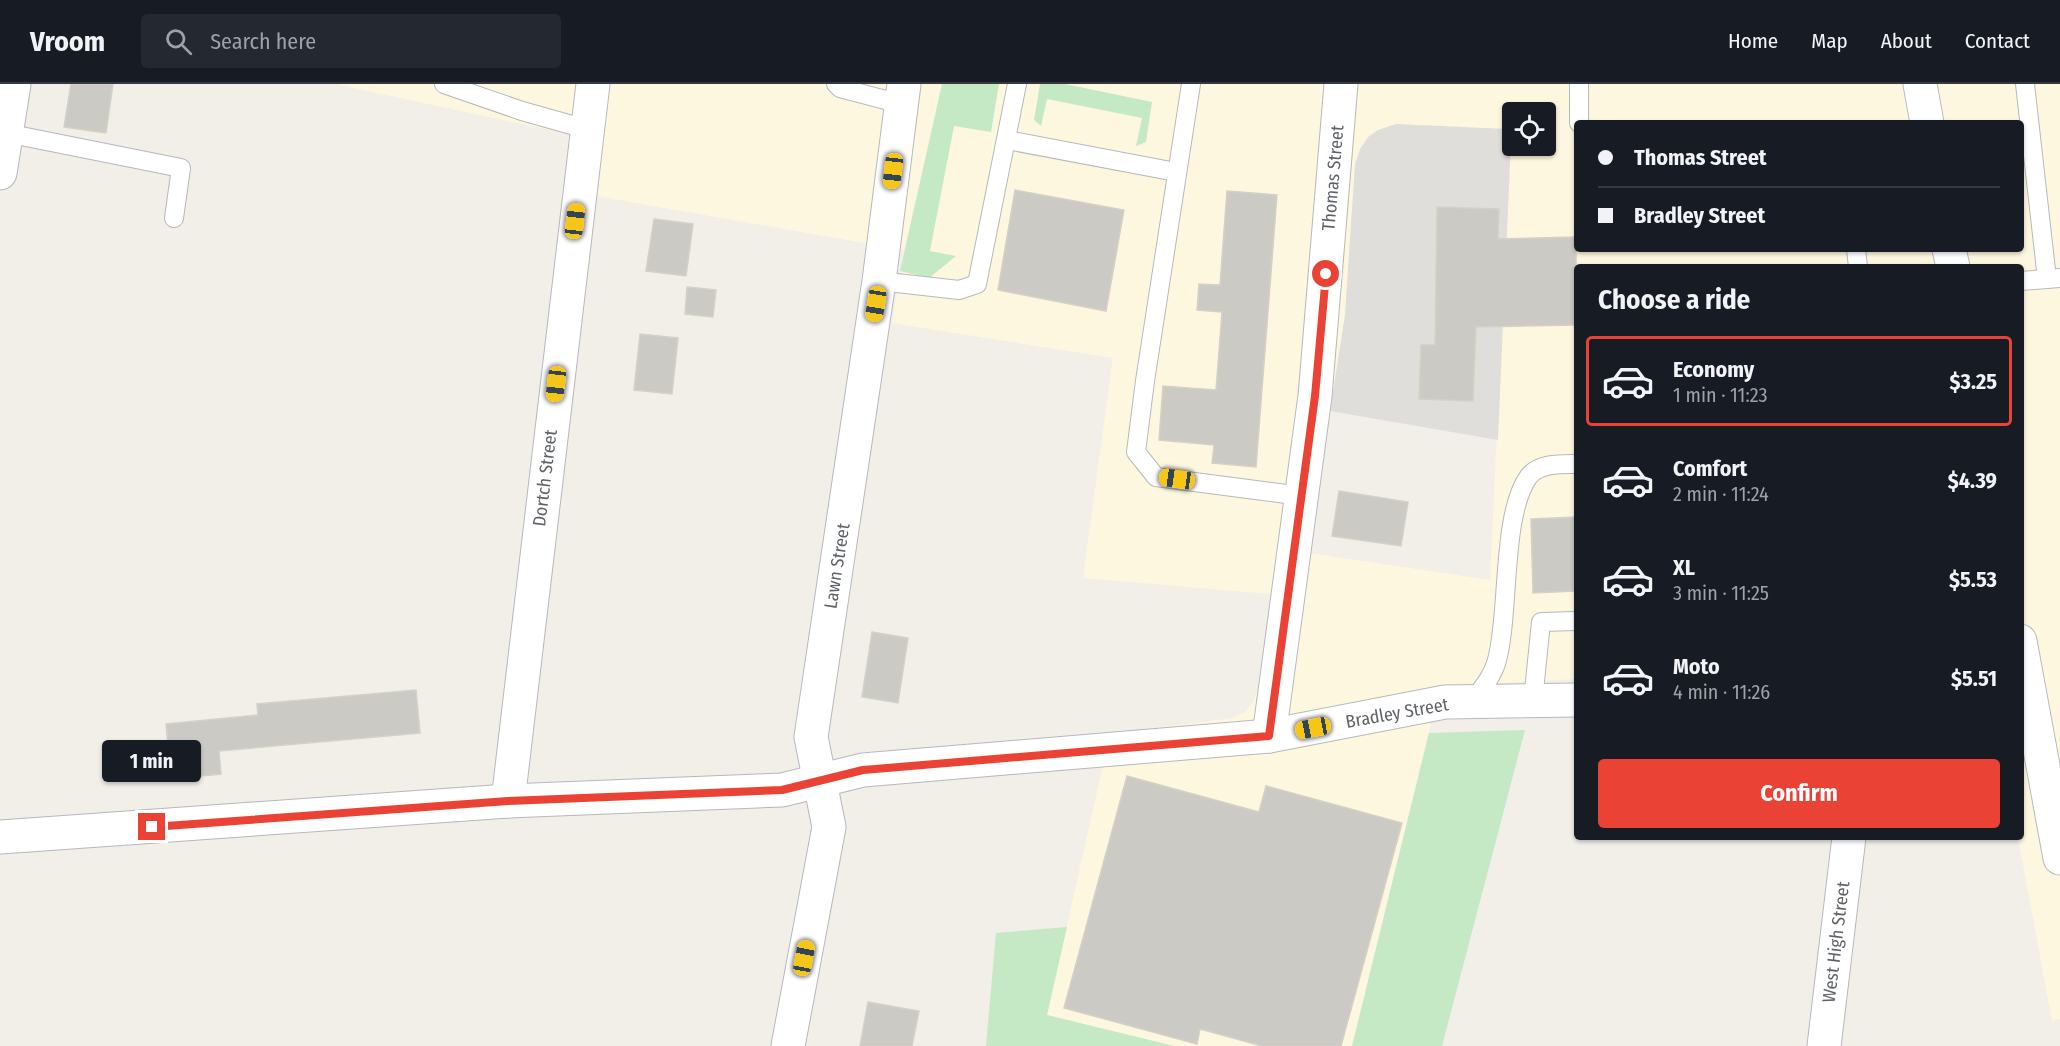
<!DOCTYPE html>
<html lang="en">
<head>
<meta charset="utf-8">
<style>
	:root { --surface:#171b24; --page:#242831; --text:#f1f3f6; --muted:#9ea1a6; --line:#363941; --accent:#ea4335 }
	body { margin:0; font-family:"Fira Sans Condensed",sans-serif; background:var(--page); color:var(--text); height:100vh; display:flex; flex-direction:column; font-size:22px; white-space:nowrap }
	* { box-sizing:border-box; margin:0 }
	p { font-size:20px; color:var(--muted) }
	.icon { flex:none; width:33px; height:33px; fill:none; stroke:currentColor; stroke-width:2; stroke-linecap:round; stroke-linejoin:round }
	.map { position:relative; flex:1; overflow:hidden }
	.sheet { position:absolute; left:1574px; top:180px; width:450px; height:576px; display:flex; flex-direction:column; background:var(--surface); border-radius:6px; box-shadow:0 2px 4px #0004 }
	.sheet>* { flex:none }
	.guide { position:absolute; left:1574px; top:36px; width:450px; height:132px; border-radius:6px; box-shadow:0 2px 4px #0004; display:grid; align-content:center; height:132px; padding:0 24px; background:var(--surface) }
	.tools { position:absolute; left:1502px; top:18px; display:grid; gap:12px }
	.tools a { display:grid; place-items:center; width:54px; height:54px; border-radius:6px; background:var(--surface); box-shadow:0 2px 4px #0004; font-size:30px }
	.end { position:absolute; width:27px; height:27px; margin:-14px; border:8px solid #ea4335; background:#fff; box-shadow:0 0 0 3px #fff }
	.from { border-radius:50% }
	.bubble { position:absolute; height:42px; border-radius:6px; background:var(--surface); box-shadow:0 2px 4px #0004; font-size:20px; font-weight:700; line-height:42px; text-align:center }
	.car { position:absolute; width:18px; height:36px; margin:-18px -9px; border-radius:8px; box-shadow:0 0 4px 2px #0007; background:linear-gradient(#f5c518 24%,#345 0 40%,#f5c518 0 76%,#345 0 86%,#f5c518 0) }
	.guide b { display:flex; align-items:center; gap:21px; height:57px; font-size:22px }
	.guide b+b { border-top:2px solid var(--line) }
	.guide i { width:15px; height:15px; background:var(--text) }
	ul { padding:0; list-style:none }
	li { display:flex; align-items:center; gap:18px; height:90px; margin:0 12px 9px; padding:0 12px; border:3px solid transparent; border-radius:6px }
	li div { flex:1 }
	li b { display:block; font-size:22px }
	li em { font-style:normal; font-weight:700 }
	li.active { border-color:var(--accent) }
	li>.icon { width:54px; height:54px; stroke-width:1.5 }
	h2 { padding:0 24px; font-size:27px; line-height:72px }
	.action { display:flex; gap:12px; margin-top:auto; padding:12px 24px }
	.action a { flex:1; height:69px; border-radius:6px; background:var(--accent); color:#fff; font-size:24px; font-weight:700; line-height:69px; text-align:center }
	header { display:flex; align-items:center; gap:36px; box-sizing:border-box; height:84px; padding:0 30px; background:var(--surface); border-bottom:2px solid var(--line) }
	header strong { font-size:28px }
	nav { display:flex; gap:33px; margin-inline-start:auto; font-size:21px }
	.search { width:420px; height:54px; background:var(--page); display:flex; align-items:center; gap:15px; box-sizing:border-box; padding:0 21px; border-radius:6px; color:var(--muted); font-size:22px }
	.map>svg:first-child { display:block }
	.commercial { fill:#fef7e0; fill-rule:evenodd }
	.industrial { fill:#e0deda }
	.green { fill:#c5e8c5 }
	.building { fill:#cccac5; stroke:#d6d1c6; stroke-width:1.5 }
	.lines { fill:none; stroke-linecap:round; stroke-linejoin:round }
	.service-casing { stroke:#b5b8bc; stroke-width:20 }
	.minor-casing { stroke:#b5b8bc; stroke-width:35 }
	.secondary-casing { stroke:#b6babf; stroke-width:35 }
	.service { stroke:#fff; stroke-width:18 }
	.minor { stroke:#fff; stroke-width:33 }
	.secondary { stroke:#fff; stroke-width:33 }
	.route { stroke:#ea4335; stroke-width:8 }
	.labels { text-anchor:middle; stroke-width:4.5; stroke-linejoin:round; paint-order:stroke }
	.street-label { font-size:18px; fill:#5f6368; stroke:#fff }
</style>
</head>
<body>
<header>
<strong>Vroom</strong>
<div class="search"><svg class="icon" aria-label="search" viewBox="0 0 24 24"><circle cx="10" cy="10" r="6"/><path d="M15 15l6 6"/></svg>Search here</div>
<nav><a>Home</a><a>Map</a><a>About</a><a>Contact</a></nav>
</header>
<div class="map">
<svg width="2060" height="962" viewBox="0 0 2060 962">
	<rect width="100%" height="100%" fill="#f1efe8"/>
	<path class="commercial" d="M335,0H2060V935L2052,937L2018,753L2020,183H1576V595L1440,602L1352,962H1174L1047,931L1110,650L1233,634L1245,628L1253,618L1258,604L1271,510L1083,494L1113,274L892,239L904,166L591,111L597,56ZM1512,28H1545V62H1512ZM1576,39H2020V165H1576ZM1396,40L1511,56L1490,496L1309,469L1345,231L1355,80Z"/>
	<path class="industrial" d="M1396,40L1508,45L1511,56L1498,356L1330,327L1345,231L1355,80L1360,65L1368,53L1378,46Z"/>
	<g class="green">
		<path d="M942,0H999L991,48L954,42L930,167L956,172L929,194L900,187Z"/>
		<path d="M1040,0H1065L1152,18L1146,58L1136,62L1142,34L1047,15L1041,42L1034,36Z"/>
		<path d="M1525,646L1442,962H1352L1429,649Z"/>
		<path d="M1067,843L1047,931L1174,962H986L996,849Z"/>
	</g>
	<g class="building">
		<path d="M71,0H113L106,49L64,43Z"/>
		<path d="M1015,106L1124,126L1106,227L998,206Z"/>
		<path d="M1227,107L1277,111L1256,383L1212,379L1214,361L1159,356L1163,302L1216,306L1222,228L1197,226L1199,200L1220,201Z"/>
		<path d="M1437,123L1499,125L1498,155L1576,153V241L1476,243L1473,317L1419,315L1421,261H1435Z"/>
		<path d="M654,135L693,140L686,192L646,187Z"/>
		<path d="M687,203L716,206L713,233L685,230Z"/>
		<path d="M640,250L678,254L672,310L634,306Z"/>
		<path d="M1339,407L1408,418L1401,462L1332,452Z"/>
		<path d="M1576,433V507L1533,509L1531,435Z"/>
		<path d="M872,548L908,554L898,619L862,613Z"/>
		<path d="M416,606L420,649L219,667L221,690L171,695L166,640L258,631L257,620Z"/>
		<path d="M1127,692L1259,728L1266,702L1402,739L1341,962H1262L1200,945L1197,960L1064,924Z"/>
		<path d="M868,918L919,927L912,962H860Z"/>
	</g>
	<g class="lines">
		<g class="service-casing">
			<g id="service">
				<path d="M444,0L522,27L586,45"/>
				<path d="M836,0L840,4L901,20"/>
				<path d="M1191,0L1145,297L1136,368L1156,393L1302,412"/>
				<path d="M1579,0V39"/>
				<path d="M2025,0L2047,195"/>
				<path d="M6,49L181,84L174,134"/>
				<path d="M1007,56L1176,88"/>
				<path d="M1856,165L1858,183"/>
				<path d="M879,197L959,206L977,200L1017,0"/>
				<path d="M2020,197L2060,194"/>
				<path d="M1533,617L1541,538L1576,537"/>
				<path d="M1471,619C1481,606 1493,592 1497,576C1510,528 1501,430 1529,392C1540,379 1561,380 1576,380"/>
			</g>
		</g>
		<g class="minor-casing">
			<g id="minor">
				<path d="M0,89L14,0"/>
				<path d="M1269,652L1315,312L1341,0"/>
				<path d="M508,717L593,0"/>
				<path d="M0,753L508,717L782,706L863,686L1269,652L1445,618L1576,616"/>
				<path d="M788,962L829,743L811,653L879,197L904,0"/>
				<path d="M1824,962L1849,753"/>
			</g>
		</g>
		<g class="secondary-casing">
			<g id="secondary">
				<path d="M1920,0L1927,39"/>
				<path d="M1949,165L1953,183"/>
				<path d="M2020,557L2060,774"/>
			</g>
		</g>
		<use href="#service" class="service"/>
		<use href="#minor" class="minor"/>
		<use href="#secondary" class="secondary"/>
	</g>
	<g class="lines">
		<path class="route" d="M152,743L508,717L782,706L863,686L1269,652L1315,312L1326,190"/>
	</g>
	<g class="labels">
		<g class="street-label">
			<text transform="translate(1333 94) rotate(-85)" y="6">Thomas Street</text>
			<text transform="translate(545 394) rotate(-83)" y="6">Dortch Street</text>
			<text transform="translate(837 482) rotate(-81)" y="6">Lawn Street</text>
			<text transform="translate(1397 629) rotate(-10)" y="6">Bradley Street</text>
			<text transform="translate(1836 858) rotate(-83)" y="6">West High Street</text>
		</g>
	</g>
</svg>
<div class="tools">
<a><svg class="icon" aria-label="locate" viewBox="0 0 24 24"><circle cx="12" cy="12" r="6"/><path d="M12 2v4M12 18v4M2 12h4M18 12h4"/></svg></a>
</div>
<i class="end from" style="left:1326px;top:190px"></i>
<i class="end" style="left:152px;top:743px"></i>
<div class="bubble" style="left:102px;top:656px;width:99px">1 min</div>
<i class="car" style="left:893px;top:87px;rotate:187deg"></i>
<i class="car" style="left:575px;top:137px;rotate:7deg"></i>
<i class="car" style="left:876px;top:220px;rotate:189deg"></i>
<i class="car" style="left:556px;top:300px;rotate:187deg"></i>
<i class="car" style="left:1177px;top:395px;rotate:278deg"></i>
<i class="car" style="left:1313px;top:644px;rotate:259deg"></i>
<i class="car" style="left:804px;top:874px;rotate:11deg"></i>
<div class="guide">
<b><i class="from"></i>Thomas Street</b>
<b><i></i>Bradley Street</b>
</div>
<section class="sheet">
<h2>Choose a ride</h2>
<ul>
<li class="active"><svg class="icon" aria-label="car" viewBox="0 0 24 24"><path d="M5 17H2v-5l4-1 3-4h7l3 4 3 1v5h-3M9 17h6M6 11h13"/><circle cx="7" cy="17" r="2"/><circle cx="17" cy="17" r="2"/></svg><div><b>Economy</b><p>1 min · 11:23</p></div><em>$3.25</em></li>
<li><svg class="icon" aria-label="car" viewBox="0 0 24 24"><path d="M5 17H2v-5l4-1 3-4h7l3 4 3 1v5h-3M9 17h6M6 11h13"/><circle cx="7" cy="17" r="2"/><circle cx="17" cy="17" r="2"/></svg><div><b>Comfort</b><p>2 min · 11:24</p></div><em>$4.39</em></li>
<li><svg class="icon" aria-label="car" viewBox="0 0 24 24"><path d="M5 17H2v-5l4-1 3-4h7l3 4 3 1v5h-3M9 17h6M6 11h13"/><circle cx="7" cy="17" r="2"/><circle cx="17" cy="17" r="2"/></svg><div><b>XL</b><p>3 min · 11:25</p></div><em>$5.53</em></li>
<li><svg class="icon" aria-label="car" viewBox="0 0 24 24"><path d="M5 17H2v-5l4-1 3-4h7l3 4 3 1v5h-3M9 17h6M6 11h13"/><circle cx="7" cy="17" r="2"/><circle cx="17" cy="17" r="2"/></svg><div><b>Moto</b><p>4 min · 11:26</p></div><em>$5.51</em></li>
</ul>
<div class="action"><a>Confirm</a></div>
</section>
</div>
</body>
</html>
